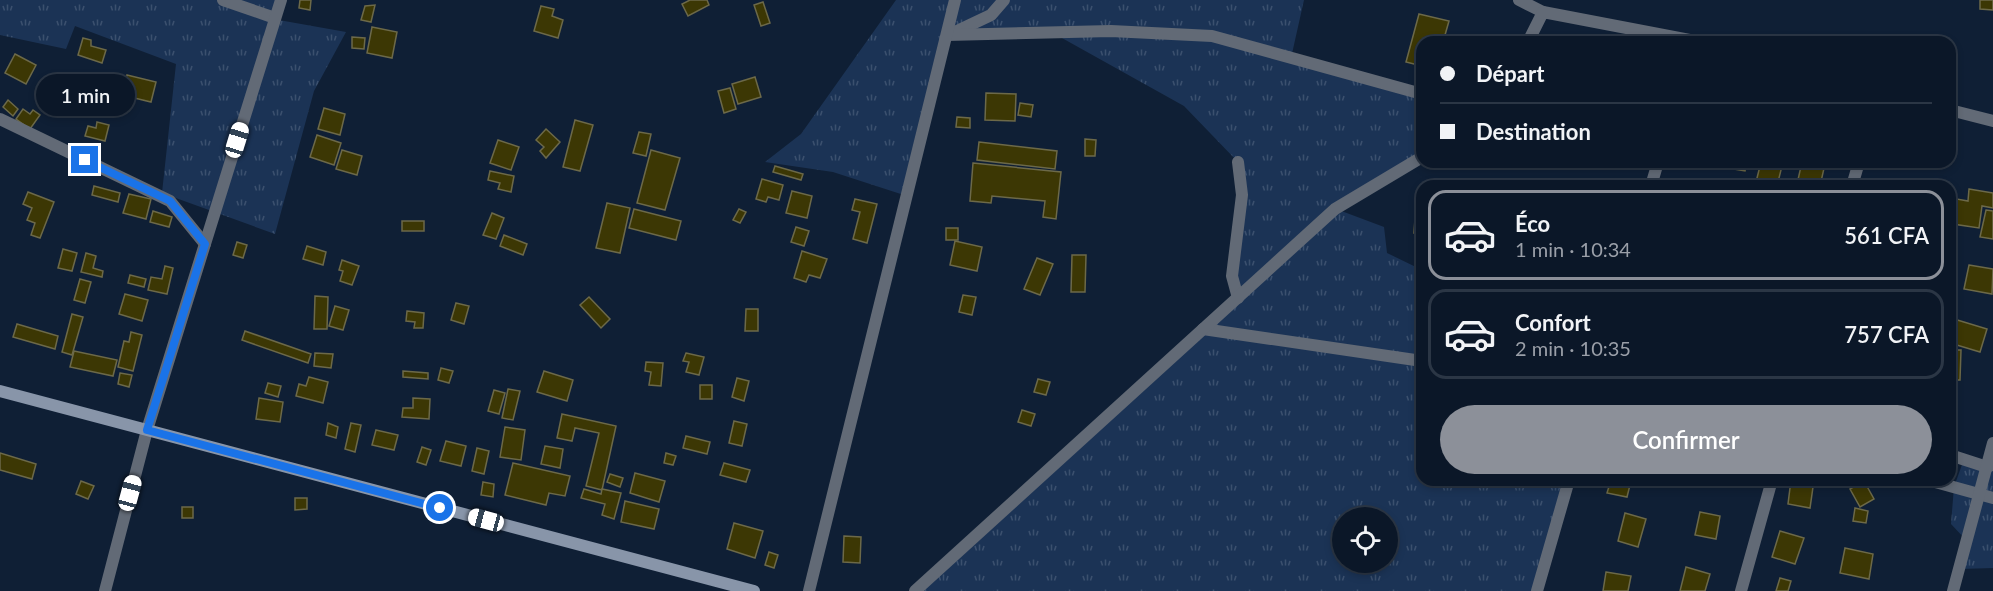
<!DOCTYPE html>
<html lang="fr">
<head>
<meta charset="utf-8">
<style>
	:root { --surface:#0b1728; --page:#192434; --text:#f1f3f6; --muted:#9a9fa8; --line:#2b3645; --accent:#8c9099 }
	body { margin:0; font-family:Lato,sans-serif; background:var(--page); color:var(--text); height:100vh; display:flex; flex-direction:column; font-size:22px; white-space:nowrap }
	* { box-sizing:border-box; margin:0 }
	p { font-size:20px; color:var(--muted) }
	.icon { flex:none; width:33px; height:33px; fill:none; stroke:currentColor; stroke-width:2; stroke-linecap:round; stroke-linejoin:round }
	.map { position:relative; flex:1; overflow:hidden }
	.side { position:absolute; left:1416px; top:180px; width:540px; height:306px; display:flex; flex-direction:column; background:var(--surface); border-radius:18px; box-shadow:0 3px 9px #0003,0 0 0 2px var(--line) }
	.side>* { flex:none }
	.hud { position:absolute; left:1416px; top:36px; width:540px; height:132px; border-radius:18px; box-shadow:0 3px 9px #0003,0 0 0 2px var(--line); display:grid; align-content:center; height:132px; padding:0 24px; background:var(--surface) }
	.tools { position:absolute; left:1332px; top:507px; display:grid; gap:12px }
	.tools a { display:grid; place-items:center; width:66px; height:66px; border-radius:50%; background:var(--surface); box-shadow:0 3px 9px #0003,0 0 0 2px var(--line); font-size:30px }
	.end { position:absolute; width:27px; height:27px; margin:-14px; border:8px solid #1a73e8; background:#fff; box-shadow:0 0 0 3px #fff }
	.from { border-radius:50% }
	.bubble { position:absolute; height:42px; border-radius:21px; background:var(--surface); box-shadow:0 3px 9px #0003,0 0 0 2px var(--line); font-size:20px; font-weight:600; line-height:42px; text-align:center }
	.car { position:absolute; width:18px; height:36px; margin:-18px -9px; border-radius:8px; box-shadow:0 0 4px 2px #0007; background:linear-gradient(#fff 24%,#345 0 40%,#fff 0 76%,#345 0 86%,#fff 0) }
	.hud b { display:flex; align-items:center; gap:21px; height:57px; font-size:22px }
	.hud b+b { border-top:2px solid var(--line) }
	.hud i { width:15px; height:15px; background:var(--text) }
	ul { padding:10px 0 0; list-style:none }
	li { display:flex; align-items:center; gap:18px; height:90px; margin:0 12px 9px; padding:0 12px; border:3px solid var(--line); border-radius:18px }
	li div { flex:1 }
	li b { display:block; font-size:22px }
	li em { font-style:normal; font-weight:600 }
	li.active { border-color:var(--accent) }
	li>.icon { width:54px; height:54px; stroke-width:1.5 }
	.cta { display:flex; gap:12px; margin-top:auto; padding:12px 24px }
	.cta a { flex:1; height:69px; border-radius:36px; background:var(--accent); color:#fff; font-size:24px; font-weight:600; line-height:69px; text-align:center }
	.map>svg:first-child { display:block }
	.grass { fill:url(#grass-tufts); fill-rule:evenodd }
	.building { fill:#3c3704; stroke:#6c6949; stroke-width:1.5 }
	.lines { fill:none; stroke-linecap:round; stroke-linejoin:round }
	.minor { stroke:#626a76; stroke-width:12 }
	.secondary { stroke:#8895a9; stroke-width:12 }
	.route { stroke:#1a73e8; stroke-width:8 }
</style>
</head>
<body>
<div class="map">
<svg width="1993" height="591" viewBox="0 0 1993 591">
	<defs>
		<pattern id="grass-tufts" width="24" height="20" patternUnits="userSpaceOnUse" patternTransform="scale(1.5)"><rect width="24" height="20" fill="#1b3355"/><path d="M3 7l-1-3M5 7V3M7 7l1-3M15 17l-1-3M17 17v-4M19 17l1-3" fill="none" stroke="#3b506e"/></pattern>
	</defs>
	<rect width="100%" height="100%" fill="#0f1f35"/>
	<g class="grass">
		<path d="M0,0H281L273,19L346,32L314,91L275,234L162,193L176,64L75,26L66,49L0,35Z"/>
		<path d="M896,0H1304L1291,58L1422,94V157L1336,209L1384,227L1387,253L1422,270V480H1569L1537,591H915L1237,298L1238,162L1184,106L1053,33L947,36L907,196L833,172L765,162L801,134ZM1342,518H1388V562H1342Z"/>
		<path d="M1964,459L1993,465V568L1959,569L1967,541L1951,524L1954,487Z"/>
	</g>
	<g class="building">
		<path d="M300,0H311L310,10L299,8Z"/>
		<path d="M690,0H707L709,5L688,16L682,4Z"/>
		<path d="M1980,0H1993V10L1980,9Z"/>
		<path d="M763,2L770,23L761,26L754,5Z"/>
		<path d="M375,5L371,22L361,20L365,6Z"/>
		<path d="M541,6L554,9L552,16L563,20L558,38L534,31Z"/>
		<path d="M1419,14L1449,21L1443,42H1422V66L1406,62Z"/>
		<path d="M372,27L397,32L392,58L367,53Z"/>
		<path d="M352,37L365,38L364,49L352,48Z"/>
		<path d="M83,38L91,40V46L106,50L102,63L78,55Z"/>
		<path d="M15,54L36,65L26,84L5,73Z"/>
		<path d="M127,75L156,82L151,102L122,95Z"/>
		<path d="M755,77L761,97L738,104L732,84Z"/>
		<path d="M45,86L55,89L50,109L39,107Z"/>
		<path d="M730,88L736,109L724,113L718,91Z"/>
		<path d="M986,93L1016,94L1015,121L985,120Z"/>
		<path d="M8,100L18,109L13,116L3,107Z"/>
		<path d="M1020,103L1033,105L1031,117L1018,115Z"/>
		<path d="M324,108L345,114L340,135L318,129Z"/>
		<path d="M23,109L30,114L33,110L40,115L30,129L16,119Z"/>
		<path d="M957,117L970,118V128L956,127Z"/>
		<path d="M575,120L593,125L580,171L563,167Z"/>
		<path d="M97,122L109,125L105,141L85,136L88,126L96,128Z"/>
		<path d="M546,129L560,142L546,158L540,151L544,147L536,140Z"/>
		<path d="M639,132L651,134L646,156L633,153Z"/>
		<path d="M317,135L341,143L334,165L310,157Z"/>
		<path d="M1085,139L1096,140L1095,156H1085Z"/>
		<path d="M498,140L519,147L511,170L490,163Z"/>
		<path d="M979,142L1057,151L1055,169L977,160Z"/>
		<path d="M342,150L362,156L357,175L336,169Z"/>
		<path d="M651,150L680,158L665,210L637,203Z"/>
		<path d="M1722,162H1747L1745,171L1721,167Z"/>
		<path d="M1761,162H1783L1777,186H1755Z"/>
		<path d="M1802,162L1825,164L1820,186L1797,184Z"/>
		<path d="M973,163L1061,172L1056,219L1043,217L1045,201L992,196L991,203L970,201Z"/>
		<path d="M775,166L803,174L801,180L773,172Z"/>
		<path d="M490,171L514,176L511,192L498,189L500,183L488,180Z"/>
		<path d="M762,179L783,185L779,200L768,197L766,202L756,199Z"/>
		<path d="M94,186L120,193L118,202L92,195Z"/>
		<path d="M1969,189L1993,193V208L1982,206L1979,228L1953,224L1957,199L1968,201Z"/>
		<path d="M792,191L812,196L807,218L786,213Z"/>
		<path d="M28,192L54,202L40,238L31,235L35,223L27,220L32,208L23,204Z"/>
		<path d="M129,194L151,199L146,219L123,213Z"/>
		<path d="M855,199L877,204L867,243L853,239L860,212L852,210Z"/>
		<path d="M607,203L630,208L620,253L596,248Z"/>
		<path d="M1416,204H1422V233H1414Z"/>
		<path d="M634,209L681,221L676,240L629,228Z"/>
		<path d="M739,209L746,212L740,223L733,220Z"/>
		<path d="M1986,210L1993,211V239L1980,237Z"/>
		<path d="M153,211L172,217L169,227L150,222Z"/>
		<path d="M492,213L504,218L496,239L483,235Z"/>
		<rect x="402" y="221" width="22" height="10"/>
		<path d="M796,227L809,231L804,246L791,242Z"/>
		<rect x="946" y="228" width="12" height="12"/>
		<path d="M504,235L527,244L523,255L500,246Z"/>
		<path d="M955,241L982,247L977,271L950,265Z"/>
		<path d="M237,242L247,245L243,258L233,255Z"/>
		<path d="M307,246L326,252L323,265L303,259Z"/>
		<path d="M63,249L77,253L72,271L58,268Z"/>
		<path d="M802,251L827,259L820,278L809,275L806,282L794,278Z"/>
		<path d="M86,253L96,256L93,268L103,271L102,277L81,272Z"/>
		<path d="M1072,255H1086L1085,292H1071Z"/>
		<path d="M1037,258L1053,264L1040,295L1024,289Z"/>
		<path d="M342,260L359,266L352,285L340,281L343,271L339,270Z"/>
		<path d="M1969,265L1993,269L1992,294L1964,289Z"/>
		<path d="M165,266L173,268L167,294L148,290L151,277L162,279Z"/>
		<path d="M130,275L146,279L144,287L128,283Z"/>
		<path d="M80,279L91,282L85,303L74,300Z"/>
		<path d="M125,294L148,300L142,321L119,314Z"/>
		<path d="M963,295L976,297L972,315L959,312Z"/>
		<path d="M315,296L328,297L327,329H314Z"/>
		<path d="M589,297L610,319L601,328L580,305Z"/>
		<path d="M456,303L469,306L464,324L451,320Z"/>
		<path d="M335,306L349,310L343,330L329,326Z"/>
		<path d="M746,309H758V331H745Z"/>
		<path d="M407,311L424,313L423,328H414L415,322L406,321Z"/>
		<path d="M72,314L83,317L72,355L62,352Z"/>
		<path d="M1954,319L1987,329L1980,352L1950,343Z"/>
		<path d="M17,324L58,336L55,349L13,337Z"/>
		<path d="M245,331L311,354L308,363L242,340Z"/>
		<path d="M131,332L142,335L133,371L118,367L124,341L129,342Z"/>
		<path d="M1950,345L1951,350H1961L1960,380H1950Z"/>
		<path d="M74,351L117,360L113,376L70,367Z"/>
		<path d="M315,353L333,354L331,368L314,366Z"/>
		<path d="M686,353L704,357L699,375L686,372L689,362L683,361Z"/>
		<path d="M646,362L663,363L661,386L649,385L651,372L645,371Z"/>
		<path d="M441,368L453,371L449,383L438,380Z"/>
		<path d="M403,371L428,373V379L403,377Z"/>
		<path d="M544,371L573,380L567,401L537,392Z"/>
		<path d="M120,373L132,375L129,387L118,384Z"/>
		<path d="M309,377L328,382L323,403L296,396L299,384L306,386Z"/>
		<path d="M737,378L749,381L744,401L732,397Z"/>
		<path d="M1038,379L1050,382L1046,395L1034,392Z"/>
		<path d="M268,383L281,386L278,397L265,393Z"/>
		<rect x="700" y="385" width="12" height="14"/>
		<path d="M508,389L520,391L513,420L502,418Z"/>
		<path d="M494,390L505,393L499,414L488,411Z"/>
		<path d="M259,398L283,402L280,422L256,419Z"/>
		<path d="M413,398L430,399L429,419L402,417L403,408H413Z"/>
		<path d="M1022,410L1035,414L1031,426L1018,422Z"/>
		<path d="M562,414L616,426L602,490L586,486L599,433L575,428L572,441L557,438Z"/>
		<path d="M734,421L747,424L742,446L729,443Z"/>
		<path d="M328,423L338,427L336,438L326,435Z"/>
		<path d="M351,423L361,425L355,452L345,449Z"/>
		<path d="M505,427L525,430L521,460L500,457Z"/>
		<path d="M376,430L398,435L394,450L372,445Z"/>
		<path d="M686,436L710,442L707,454L683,448Z"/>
		<path d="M446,441L466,446L461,466L440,461Z"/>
		<path d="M545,446L563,449L560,468L541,464Z"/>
		<path d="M422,447L431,450L426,465L417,462Z"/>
		<path d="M477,448L489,451L484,474L472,471Z"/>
		<path d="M0,453L36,464L32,479L0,470Z"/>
		<path d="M666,453L676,456L673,465L664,463Z"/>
		<path d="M513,463L570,476L565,496L549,493L546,505L505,495Z"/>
		<path d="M724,463L750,470L746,482L720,475Z"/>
		<path d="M635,473L665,481L659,502L630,493Z"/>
		<path d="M610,474L623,478L620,487L607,482Z"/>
		<path d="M1611,480L1631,481L1627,497L1607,493Z"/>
		<path d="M1640,480H1659L1657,487L1639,483Z"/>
		<path d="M1791,480H1814L1810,508L1788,504Z"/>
		<path d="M81,481L94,486L88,499L76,494Z"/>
		<path d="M1864,481L1874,499L1860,507L1850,489Z"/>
		<path d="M483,482L494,484L493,497L481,495Z"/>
		<path d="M584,489L601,494L602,489L621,493L614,519L602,515L605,504L581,498Z"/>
		<path d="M295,498H307V509L295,510Z"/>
		<path d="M625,501L659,509L654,529L621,522Z"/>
		<rect x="182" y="507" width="11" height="11"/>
		<path d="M1855,508L1868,511L1866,523L1853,521Z"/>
		<path d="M1700,512L1720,516L1716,539L1695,535Z"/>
		<path d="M1625,513L1646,519L1638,547L1618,541Z"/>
		<path d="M734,523L763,531L755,558L727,549Z"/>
		<path d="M1780,531L1804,538L1795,564L1772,557Z"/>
		<path d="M844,536L861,537L860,563L843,562Z"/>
		<path d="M1845,548L1873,554L1869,579L1840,573Z"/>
		<path d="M769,552L778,555L774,568L765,565Z"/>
		<path d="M1686,567L1710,574L1705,591H1680Z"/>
		<path d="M1606,572L1631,576L1628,591H1603Z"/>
		<path d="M1780,578L1791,581L1788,591H1776Z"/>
	</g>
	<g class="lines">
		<g class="minor">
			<path d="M223,0L275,18"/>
			<path d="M1519,0L1543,12"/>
			<path d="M953,33L991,15L1004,0"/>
			<path d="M947,35L1111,31L1212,36L1422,94"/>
			<path d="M1528,42L1543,12L1700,42"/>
			<path d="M1950,110L1993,121"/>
			<path d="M0,119L170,201L205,244"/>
			<path d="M1651,186L1658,162"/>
			<path d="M1852,186L1859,162"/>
			<path d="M1238,298L1232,276L1242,195L1238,162"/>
			<path d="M1203,329L1422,361"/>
			<path d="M1950,455L1987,467L1992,465"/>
			<path d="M1928,480L1993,498"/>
			<path d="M105,591L147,430L281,0"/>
			<path d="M809,591L955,0"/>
			<path d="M915,591L1335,209L1422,157"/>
			<path d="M1537,591L1569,480"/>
			<path d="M1741,591L1772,480"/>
			<path d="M1953,591L1993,443"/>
		</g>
		<path class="secondary" d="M0,391L754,591"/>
	</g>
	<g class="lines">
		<path class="route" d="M85,160L170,201L205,244L147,430L440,508"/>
	</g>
</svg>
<div class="tools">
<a><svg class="icon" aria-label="locate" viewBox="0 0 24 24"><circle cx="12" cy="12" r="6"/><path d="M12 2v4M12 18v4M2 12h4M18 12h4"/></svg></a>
</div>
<i class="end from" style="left:440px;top:508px"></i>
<i class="end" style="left:85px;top:160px"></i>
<div class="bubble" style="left:36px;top:74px;width:99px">1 min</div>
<i class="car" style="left:237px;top:140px;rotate:17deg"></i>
<i class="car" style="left:130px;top:493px;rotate:15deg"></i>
<i class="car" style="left:486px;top:520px;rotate:285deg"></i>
<div class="hud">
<b><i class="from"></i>Départ</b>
<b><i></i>Destination</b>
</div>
<section class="side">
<ul>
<li class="active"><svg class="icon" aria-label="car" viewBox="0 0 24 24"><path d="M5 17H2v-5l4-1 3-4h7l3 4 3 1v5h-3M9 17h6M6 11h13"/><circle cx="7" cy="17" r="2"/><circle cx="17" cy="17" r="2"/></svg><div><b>Éco</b><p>1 min · 10:34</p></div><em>561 CFA</em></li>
<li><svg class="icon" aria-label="car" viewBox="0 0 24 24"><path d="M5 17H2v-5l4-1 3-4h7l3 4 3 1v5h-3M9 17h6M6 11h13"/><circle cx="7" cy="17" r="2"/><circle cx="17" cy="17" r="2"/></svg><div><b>Confort</b><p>2 min · 10:35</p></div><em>757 CFA</em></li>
</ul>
<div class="cta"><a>Confirmer</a></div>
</section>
</div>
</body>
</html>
